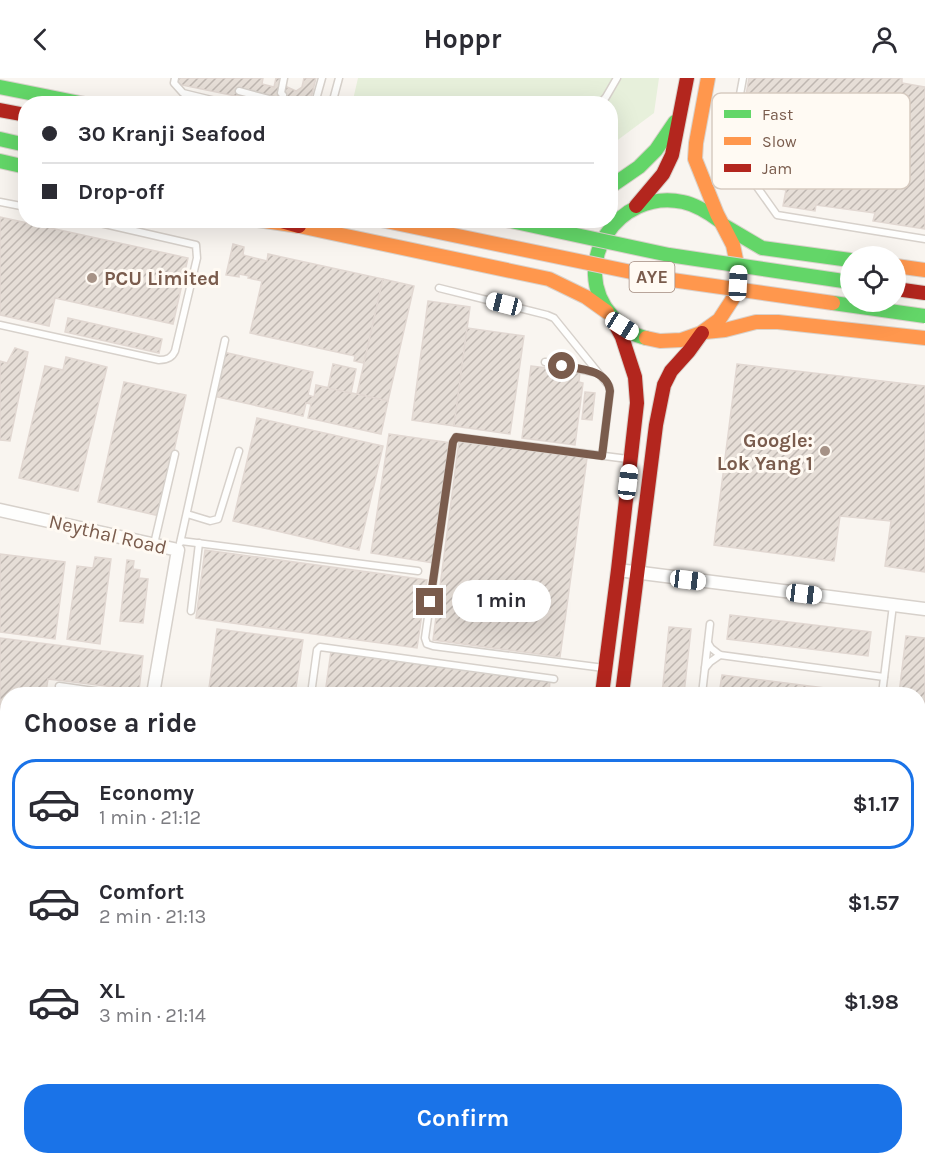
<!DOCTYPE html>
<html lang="en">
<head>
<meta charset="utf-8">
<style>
	:root { --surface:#fff; --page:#f7f7f7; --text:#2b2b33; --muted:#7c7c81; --line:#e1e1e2; --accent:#1a73e8 }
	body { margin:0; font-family:Karla,sans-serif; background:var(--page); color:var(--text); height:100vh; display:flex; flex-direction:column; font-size:22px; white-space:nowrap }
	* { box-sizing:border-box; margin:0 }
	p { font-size:20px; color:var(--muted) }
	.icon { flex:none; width:33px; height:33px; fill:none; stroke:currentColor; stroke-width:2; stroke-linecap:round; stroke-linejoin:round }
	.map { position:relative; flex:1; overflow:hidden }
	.sheet { position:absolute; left:0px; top:609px; width:926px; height:478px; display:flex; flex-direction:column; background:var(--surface); border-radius:24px 24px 0 0; box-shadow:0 6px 24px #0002 }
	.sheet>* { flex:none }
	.guide { position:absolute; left:18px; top:18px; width:600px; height:132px; border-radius:24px; box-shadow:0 6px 24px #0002; display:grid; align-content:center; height:132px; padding:0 24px; background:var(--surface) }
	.controls { position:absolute; left:840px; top:168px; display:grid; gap:12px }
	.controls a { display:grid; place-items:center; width:66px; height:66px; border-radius:50%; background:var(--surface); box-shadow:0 6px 24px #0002; font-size:30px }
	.end { position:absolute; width:27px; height:27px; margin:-14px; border:8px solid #7a5c4d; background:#fff; box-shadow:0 0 0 3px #fff }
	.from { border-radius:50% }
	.bubble { position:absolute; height:42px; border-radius:21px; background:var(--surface); box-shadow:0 6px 24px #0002; font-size:20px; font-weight:700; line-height:42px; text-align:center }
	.car { position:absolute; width:18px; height:36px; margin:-18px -9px; border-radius:8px; box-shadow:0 0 4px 2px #0007; background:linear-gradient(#fff 24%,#345 0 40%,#fff 0 76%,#345 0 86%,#fff 0) }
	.guide b { display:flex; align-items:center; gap:21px; height:57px; font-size:22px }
	.guide b+b { border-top:2px solid var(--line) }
	.guide i { width:15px; height:15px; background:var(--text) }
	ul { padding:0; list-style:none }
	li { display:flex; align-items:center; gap:18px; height:90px; margin:0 12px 9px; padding:0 12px; border:3px solid transparent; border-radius:24px }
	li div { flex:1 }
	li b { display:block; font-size:22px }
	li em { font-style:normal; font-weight:700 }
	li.selected { border-color:var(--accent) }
	li>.icon { width:54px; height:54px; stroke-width:1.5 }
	h2 { padding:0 24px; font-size:27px; line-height:72px }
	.button { display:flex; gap:12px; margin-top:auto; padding:12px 24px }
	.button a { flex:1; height:69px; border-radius:24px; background:var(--accent); color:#fff; font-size:24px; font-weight:700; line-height:69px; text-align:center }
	header { display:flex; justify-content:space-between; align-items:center; height:78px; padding:0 24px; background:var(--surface); font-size:27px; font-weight:700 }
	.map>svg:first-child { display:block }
	.green { fill:#e7f0db }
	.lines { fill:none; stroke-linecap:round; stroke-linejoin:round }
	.canal { stroke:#d0e8ea; stroke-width:10 }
	.building { fill:url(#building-hatch); stroke:#e2d8d2; stroke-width:1.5 }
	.lane-casing { stroke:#d7d1cb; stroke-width:9 }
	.street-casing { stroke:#d7d1cb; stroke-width:15 }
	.fast-casing { stroke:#d9d2cb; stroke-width:16 }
	.slow-casing { stroke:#d9d2cb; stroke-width:16 }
	.jam-casing { stroke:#d9d2cb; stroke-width:16 }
	.lane { stroke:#fefefd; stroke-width:6 }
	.street { stroke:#fefefd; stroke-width:12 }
	.fast { stroke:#63d668; stroke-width:14 }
	.slow { stroke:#ff974d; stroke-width:14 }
	.jam { stroke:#b3261e; stroke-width:14 }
	.fast-bridge-casing { stroke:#dad1cc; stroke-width:16; stroke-linecap:butt }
	.slow-bridge-casing { stroke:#dad1cc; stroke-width:16; stroke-linecap:butt }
	.fast-bridge { stroke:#63d668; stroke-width:14 }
	.slow-bridge { stroke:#ff974d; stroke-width:14 }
	.route { stroke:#7a5c4d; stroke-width:8 }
	.poi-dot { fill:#a69286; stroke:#fffaf3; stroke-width:2 }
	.labels { text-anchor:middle; stroke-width:6; stroke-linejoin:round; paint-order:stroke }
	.shield { fill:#fffaf3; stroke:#a28b7f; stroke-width:1.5 }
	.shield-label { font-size:18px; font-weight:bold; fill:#7a5c4d }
	.poi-label { font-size:20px; font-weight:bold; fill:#7a5c4d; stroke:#fffaf3; text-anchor:start }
	.street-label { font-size:20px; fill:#7a5c4d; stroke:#fffaf3 }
	.key { fill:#fffaf3; stroke:#d7cbc1; stroke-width:1.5 }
	.key-label { font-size:16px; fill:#7a5c4d }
</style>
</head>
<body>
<header><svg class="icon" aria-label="back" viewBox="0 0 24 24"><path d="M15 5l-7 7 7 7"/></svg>Hoppr<svg class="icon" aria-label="person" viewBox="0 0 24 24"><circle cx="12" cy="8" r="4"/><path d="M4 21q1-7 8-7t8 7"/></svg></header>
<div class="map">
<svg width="925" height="1087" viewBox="0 0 925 1087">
	<defs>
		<pattern id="building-hatch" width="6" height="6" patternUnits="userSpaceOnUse" patternTransform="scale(1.5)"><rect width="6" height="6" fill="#e6ded7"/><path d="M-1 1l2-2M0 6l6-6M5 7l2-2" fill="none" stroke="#bfb7b1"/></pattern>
	</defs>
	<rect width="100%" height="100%" fill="#f9f5f0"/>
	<path class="green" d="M358,0H659L654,35L611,67L610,26H352Z"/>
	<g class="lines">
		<g class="canal">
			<path d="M0,973L8,974"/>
			<path d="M490,1080L495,1087"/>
			<path d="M888,1080L925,1085"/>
			<path d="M617,1087L625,1080"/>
		</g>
	</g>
	<g class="building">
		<path d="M179,0H263L262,6L274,9L276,0H285L284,4L287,9L296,13L302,9L304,0H316L311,20L304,26H274L177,6Z"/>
		<path d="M749,0H902V5L925,9V151L873,143L875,135L816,127L815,133L783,128L786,112L769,109L771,93L757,91L759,78L736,74Z"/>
		<path d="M0,139L188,180L173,246L55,220L49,248L0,237Z"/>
		<path d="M233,166L244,169L243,177L267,183L268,176L383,201L364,285L354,283L355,278L250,255L262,203L248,200L249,198L239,196V199L226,197Z"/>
		<path d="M383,201L414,208L388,323L357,316Z"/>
		<path d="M428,223L470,229L454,348L412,342Z"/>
		<path d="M68,240L162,261L159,275L65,254Z"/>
		<path d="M467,250L524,258L510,356L454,348Z"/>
		<path d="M15,270L28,274L10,363L0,362V283L7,285Z"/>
		<path d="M223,274L313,294L308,317L314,319L316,307L388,323L381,356L308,340L311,326L306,325L303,338L213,318Z"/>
		<path d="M66,279L107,289L78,413L19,400L45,288L63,292Z"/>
		<path d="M333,286L356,291L351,315L328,310Z"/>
		<path d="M737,286L925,308V494L885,488L891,443L840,438L834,483L714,467Z"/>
		<path d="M531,288L580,294L579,304L583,305L575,367L522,360Z"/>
		<path d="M124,304L186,317L160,438L98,424Z"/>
		<path d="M585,314L595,315L592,342L582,341Z"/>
		<path d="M257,340L383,368L359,472L233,443Z"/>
		<path d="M389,356L451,365L433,485L371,475Z"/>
		<path d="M459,363L587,380L560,579L433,562Z"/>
		<path d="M205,472L427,502L417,570L196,540Z"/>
		<path d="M0,476L65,484L55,561L0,554Z"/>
		<path d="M95,479L111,481L100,566L67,561L77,488L93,490Z"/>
		<path d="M127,482L134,483L133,491L140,492L139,500L148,501L143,545L120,543Z"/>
		<path d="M730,537L871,554L868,578L727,561Z"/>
		<path d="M669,549L691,551L684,616H662Z"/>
		<path d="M217,551L303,562L295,616H255L209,610Z"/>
		<path d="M906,558L925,560V632L918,691V616H899Z"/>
		<path d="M0,560L143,578L139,612L48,601L46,614L66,616H8V655L0,654Z"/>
		<path d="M331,573L550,602L549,616H325Z"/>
		<path d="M722,597L864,615V616H719Z"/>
		<path d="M0,751L8,752V825L1,824L7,775L0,774Z"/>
		<path d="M925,775V824L919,823Z"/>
		<path d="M1,824L8,825V894L0,893Z"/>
		<path d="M918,845L925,846V916L921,915L923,900H918Z"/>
		<path d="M918,925L925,926V1004L918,1003Z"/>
		<path d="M0,994L8,995V1061L0,1060Z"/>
		<path d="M0,1076L8,1077V1080H21L20,1087H0Z"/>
		<path d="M33,1080L83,1087H32Z"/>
		<path d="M160,1080H169L213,1086L159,1087Z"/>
		<path d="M169,1080H214L213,1086Z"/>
		<path d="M339,1080H429L428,1087H396Z"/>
		<path d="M654,1080L669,1081V1080H716V1087H654Z"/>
		<path d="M746,1080L800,1087H745Z"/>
	</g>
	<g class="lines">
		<g class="lane-casing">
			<g id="lane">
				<path d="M175,0L174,5L183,15L228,26"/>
				<path d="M743,0L730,71L777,137L925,161"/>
				<path d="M239,13L288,26"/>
				<path d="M283,17L281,15L284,0"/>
				<path d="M313,26L315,25L322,0"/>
				<path d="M332,26L339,0"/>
				<path d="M600,26L606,19L617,0"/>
				<path d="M0,124L26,129"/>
				<path d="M439,210L547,237L554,240L609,308L610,313L602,378"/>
				<path d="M0,247L159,282C167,282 172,280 175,273L197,180L196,167L87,142"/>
				<path d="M545,284L598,295"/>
				<path d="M187,436L210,443L218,441L239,373"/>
				<path d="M181,463L418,493"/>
				<path d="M180,465L225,262"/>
				<path d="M154,466L175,376"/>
				<path d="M191,533L199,465"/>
				<path d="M708,565L711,570L720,577L884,599"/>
				<path d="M604,590L433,568L427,566L425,560L453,364L456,359L628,381"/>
				<path d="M705,590L710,584L720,577"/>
				<path d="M59,608L115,616"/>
				<path d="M311,616L317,572L320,569L554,601"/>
				<path d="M702,616L710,546"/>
				<path d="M882,616L893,527"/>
				<path d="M0,663H8"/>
				<path d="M0,750L8,751"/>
				<path d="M922,841H925"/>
				<path d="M918,1010L925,1011"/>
				<path d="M0,1067H8"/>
				<path d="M104,1080L112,1081"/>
				<path d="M456,1080L457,1087"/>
				<path d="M771,1080L824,1087"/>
				<path d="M129,1087V1080"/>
				<path d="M301,1087V1080"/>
				<path d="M638,1087L646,1080"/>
				<path d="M736,1087L737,1080"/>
			</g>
		</g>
		<g class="street-casing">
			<g id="street">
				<path d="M0,432L178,472L153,616"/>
				<path d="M618,492L925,531"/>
				<path d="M0,725L8,726"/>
				<path d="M241,1087L242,1080"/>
			</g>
		</g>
		<g class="fast-casing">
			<g id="fast">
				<path d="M0,9L85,26"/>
				<path d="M0,61L26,67"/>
				<path d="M0,83L26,89"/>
				<path d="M610,109L639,89L656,72L675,44"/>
				<path d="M723,147L762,170L850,182"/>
				<path d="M646,260C632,257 621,248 612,238C567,187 618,110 683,124C697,127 709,135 720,143"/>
				<path d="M0,928L8,929"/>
				<path d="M918,1040L925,1041"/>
			</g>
		</g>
		<g class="slow-casing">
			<g id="slow">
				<path d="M258,142L299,148L549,201L586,219L607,234"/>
				<path d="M896,188L925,192"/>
				<path d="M705,254L725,252L756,244H778L925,260"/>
				<path d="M646,260L660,263L681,262L701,255L719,242L732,222L737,207L738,191L733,167L717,136L695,81L696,65L708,0"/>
				<path d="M918,1060L925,1061"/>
				<path d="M537,1080L538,1087"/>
				<path d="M572,1087L576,1080"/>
			</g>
		</g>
		<g class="jam-casing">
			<g id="jam">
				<path d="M0,32L26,37"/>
				<path d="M636,128L663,96L672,77L687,0"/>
				<path d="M278,142L299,148"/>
				<path d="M896,211L925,215"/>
				<path d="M602,616L618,492L637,325L635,299L622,259L614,244"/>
				<path d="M622,616L656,347L664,307L671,293L689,273L702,255"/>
				<path d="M0,949L8,950"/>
			</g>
		</g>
		<use href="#lane" class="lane"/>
		<use href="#street" class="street"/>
		<use href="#fast" class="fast"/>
		<use href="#slow" class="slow"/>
		<use href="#jam" class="jam"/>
		<g class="fast-bridge-casing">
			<g id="fast-bridge">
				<path d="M506,142L669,177L850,204"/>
				<path d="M833,225L925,238"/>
			</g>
		</g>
		<g class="slow-bridge-casing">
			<path id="slow-bridge" d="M381,142L665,201L833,225"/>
		</g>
		<use href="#fast-bridge" class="fast-bridge"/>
		<use href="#slow-bridge" class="slow-bridge"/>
	</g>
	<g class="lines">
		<path class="route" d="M430,524L453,364L456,359L602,378L610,313C607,291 580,291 562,288"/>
	</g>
	<g class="poi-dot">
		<circle cx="92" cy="200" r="6"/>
		<circle cx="825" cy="373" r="6"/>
	</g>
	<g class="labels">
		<rect class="shield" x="629.5" y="184" width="45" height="30" rx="4.5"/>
		<g class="shield-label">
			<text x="652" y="205">AYE</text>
		</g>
		<g class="poi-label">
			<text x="104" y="207">PCU Limited</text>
			<text x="813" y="369" text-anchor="end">Google:<tspan x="813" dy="23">Lok Yang 1</tspan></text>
		</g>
		<g class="street-label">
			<text transform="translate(108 456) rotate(13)" y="7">Neythal Road</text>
		</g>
	</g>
	<rect x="712" y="15" width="198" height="96" rx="9" class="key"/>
	<rect x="724" y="32" width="27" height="8" fill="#63d668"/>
	<rect x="724" y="59" width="27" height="8" fill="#ff974d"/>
	<rect x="724" y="86" width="27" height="8" fill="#b3261e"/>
	<g class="key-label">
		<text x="762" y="42">Fast</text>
		<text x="762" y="69">Slow</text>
		<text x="762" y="96">Jam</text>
	</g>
</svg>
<div class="controls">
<a><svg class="icon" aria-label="locate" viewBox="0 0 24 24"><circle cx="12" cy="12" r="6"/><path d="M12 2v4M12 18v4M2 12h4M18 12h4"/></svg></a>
</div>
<i class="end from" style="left:562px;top:288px"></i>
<i class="end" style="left:430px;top:524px"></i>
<div class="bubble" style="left:452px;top:502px;width:99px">1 min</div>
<i class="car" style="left:738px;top:205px;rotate:3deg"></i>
<i class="car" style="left:504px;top:226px;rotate:284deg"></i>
<i class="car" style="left:622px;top:248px;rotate:122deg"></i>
<i class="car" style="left:628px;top:404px;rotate:7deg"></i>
<i class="car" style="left:688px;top:502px;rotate:97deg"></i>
<i class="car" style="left:804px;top:516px;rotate:97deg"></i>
<div class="guide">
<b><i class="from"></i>30 Kranji Seafood</b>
<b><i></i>Drop-off</b>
</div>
<section class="sheet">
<h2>Choose a ride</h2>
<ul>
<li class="selected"><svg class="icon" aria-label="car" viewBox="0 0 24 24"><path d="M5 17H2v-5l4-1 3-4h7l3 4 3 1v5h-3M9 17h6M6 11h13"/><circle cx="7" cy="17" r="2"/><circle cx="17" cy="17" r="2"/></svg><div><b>Economy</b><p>1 min · 21:12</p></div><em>$1.17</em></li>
<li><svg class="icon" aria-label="car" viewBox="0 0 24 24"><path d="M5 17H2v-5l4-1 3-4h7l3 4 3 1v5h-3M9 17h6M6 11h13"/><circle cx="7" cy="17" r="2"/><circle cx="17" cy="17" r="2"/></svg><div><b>Comfort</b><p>2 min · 21:13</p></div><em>$1.57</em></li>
<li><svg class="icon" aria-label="car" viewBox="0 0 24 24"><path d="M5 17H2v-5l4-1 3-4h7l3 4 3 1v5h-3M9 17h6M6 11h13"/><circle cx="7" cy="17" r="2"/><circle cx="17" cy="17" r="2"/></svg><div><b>XL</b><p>3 min · 21:14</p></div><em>$1.98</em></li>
</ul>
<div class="button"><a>Confirm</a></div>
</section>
</div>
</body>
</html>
